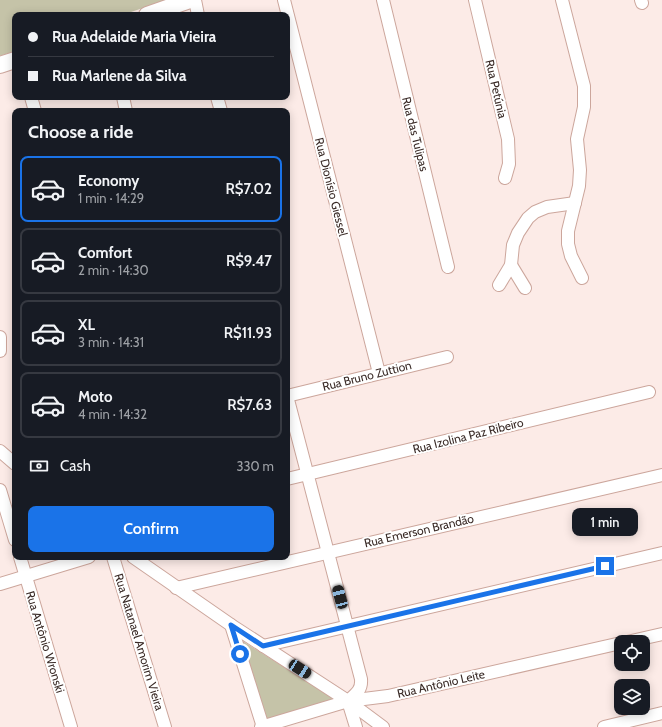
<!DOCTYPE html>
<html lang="en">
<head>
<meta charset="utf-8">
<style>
	:root { --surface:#171b24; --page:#20242c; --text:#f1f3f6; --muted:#9ea1a6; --line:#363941; --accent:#1a73e8 }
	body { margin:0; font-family:Cabin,sans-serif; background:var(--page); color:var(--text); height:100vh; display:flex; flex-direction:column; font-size:15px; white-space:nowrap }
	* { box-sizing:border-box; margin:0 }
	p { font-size:13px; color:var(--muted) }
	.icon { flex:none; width:22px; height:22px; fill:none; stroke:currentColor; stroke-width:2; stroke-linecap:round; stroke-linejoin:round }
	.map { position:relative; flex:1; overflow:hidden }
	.panel { position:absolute; left:12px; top:108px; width:278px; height:452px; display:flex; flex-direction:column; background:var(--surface); border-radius:8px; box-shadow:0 2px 10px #0003 }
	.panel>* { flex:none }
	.banner { position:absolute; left:12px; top:12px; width:278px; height:88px; border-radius:8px; box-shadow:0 2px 10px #0003; display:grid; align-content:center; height:88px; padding:0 16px; background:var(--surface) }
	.fabs { position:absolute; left:614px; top:635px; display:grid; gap:8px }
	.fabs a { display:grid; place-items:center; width:36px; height:36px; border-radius:8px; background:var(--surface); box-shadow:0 2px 10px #0003; font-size:20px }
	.end { position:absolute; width:18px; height:18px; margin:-9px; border:5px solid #1a73e8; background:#fff; box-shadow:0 0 0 2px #fff }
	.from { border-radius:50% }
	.bubble { position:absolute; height:28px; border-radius:8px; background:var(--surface); box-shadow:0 2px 10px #0003; font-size:13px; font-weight:600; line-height:28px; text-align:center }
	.car { position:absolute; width:12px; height:24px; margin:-12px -6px; border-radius:5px; box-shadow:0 0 3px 1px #0007; background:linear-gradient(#222 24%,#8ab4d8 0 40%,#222 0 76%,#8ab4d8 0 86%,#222 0) }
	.banner b { display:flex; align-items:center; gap:14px; height:38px; font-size:15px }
	.banner b+b { border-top:1px solid var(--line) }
	.banner i { width:10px; height:10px; background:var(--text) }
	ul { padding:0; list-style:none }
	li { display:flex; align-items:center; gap:12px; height:66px; margin:0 8px 6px; padding:0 8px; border:2px solid var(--line); border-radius:8px }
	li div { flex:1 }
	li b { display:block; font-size:15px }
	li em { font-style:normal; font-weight:600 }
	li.active { border-color:var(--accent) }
	li>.icon { width:36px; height:36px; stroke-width:1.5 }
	h2 { padding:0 16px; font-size:18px; line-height:48px }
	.pay { display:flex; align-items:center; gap:10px; height:44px; padding:0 16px; font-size:15px }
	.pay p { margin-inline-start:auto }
	.primary-button { display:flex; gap:8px; margin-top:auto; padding:8px 16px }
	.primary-button a { flex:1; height:46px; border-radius:8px; background:var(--accent); color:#fff; font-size:16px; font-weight:600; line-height:46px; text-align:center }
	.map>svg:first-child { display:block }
	.green { fill:#c5c3a8 }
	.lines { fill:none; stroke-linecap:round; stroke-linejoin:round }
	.minor-casing { stroke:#cca69c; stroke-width:14 }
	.major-casing { stroke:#cca69c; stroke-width:18 }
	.minor { stroke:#fff; stroke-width:12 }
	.major { stroke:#fff; stroke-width:16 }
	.route { stroke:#1a73e8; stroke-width:5 }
	.labels { text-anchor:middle; stroke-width:4; stroke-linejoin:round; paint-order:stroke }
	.street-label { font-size:12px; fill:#392a26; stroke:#fff }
</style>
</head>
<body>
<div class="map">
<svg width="662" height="727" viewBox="0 0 662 727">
	<rect width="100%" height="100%" fill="#fcebe7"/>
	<g class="green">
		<path d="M0,0H167L122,15H15V51L0,56Z"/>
		<path d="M241,640L335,699L265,720Z"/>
	</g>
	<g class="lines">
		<g class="minor-casing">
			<g id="minor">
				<path d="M195,0L198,15"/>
				<path d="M284,0L379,373"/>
				<path d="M383,0L448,267"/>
				<path d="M475,0L508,139L509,164L505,178"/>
				<path d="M562,0L584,86V107L577,139L580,170L579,186L568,231V244L571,256L582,278"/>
				<path d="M641,0L642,3"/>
				<path d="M31,97L35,111"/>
				<path d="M123,97L126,111"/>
				<path d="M217,97L221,111"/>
				<path d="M511,265L525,288"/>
				<path d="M499,285L511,265L513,245L518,233L528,218L535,212L547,207L575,203"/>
				<path d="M0,337V351"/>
				<path d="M287,396L361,679C362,690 356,694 348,701L356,727"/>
				<path d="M287,396L447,357"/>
				<path d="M0,451L15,464"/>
				<path d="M287,479L649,392"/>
				<path d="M0,490L15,540"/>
				<path d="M20,557L71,727"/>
				<path d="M113,557L165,727"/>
				<path d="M133,557L231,625L348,701L383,727"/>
				<path d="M0,584L89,557"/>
				<path d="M176,588L662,475"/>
				<path d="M231,625L263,727"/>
				<path d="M627,642L662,634"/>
				<path d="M263,646L662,553"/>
				<path d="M261,727L348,701L388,696L621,643"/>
				<path d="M604,727L662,713"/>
			</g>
		</g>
		<g class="major-casing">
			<g id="major">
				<path d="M147,15L190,0"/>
				<path d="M0,65L15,60"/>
			</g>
		</g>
		<use href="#minor" class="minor"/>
		<use href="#major" class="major"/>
	</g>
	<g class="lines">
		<path class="route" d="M240,654L231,625L263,646L605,566"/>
	</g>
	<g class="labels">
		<g class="street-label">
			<text transform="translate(496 89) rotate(77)" y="4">Rua Petúnia</text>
			<text transform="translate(415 134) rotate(76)" y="4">Rua das Tulipas</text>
			<text transform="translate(331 187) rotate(76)" y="4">Rua Dionísio Giessel</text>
			<text transform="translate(367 376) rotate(-14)" y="4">Rua Bruno Zuttion</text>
			<text transform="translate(468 436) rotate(-14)" y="4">Rua Izolina Paz Ribeiro</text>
			<text transform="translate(419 531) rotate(-13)" y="4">Rua Emerson Brandão</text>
			<text transform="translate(45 642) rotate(73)" y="4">Rua Antônio Wronski</text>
			<text transform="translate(139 642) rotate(73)" y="4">Rua Natanael Amorim Vieira</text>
			<text transform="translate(441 684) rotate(-13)" y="4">Rua Antônio Leite</text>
		</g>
	</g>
</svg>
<div class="fabs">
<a><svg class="icon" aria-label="locate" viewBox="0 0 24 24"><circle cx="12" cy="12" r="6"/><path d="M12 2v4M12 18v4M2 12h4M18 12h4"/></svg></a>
<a><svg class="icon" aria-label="layers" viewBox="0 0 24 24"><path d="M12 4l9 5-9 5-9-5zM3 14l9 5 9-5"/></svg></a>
</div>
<i class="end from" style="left:240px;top:654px"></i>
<i class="end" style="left:605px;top:566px"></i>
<div class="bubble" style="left:572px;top:508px;width:66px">1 min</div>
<i class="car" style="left:340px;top:597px;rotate:345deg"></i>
<i class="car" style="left:300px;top:669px;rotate:123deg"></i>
<div class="banner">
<b><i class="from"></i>Rua Adelaide Maria Vieira</b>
<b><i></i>Rua Marlene da Silva</b>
</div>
<section class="panel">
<h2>Choose a ride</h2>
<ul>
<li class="active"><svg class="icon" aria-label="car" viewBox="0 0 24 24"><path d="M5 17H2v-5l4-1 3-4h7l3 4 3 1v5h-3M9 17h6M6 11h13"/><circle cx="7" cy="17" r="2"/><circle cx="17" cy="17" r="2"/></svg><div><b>Economy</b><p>1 min · 14:29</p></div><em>R$7.02</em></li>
<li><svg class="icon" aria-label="car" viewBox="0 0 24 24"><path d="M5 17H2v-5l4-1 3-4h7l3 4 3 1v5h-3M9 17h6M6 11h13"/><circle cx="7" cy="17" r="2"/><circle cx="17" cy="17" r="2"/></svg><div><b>Comfort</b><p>2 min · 14:30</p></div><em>R$9.47</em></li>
<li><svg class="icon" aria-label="car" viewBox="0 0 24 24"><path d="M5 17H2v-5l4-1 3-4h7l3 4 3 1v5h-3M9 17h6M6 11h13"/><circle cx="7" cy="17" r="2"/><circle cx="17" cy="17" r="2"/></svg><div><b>XL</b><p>3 min · 14:31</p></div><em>R$11.93</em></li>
<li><svg class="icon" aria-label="car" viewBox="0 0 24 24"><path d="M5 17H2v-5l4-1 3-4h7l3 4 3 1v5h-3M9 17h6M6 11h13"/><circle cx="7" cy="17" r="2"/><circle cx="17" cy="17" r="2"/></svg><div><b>Moto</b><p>4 min · 14:32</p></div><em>R$7.63</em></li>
</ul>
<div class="pay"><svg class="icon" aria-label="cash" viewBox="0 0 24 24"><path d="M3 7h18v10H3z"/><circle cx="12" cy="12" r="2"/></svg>Cash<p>330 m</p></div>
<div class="primary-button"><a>Confirm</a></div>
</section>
</div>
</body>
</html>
